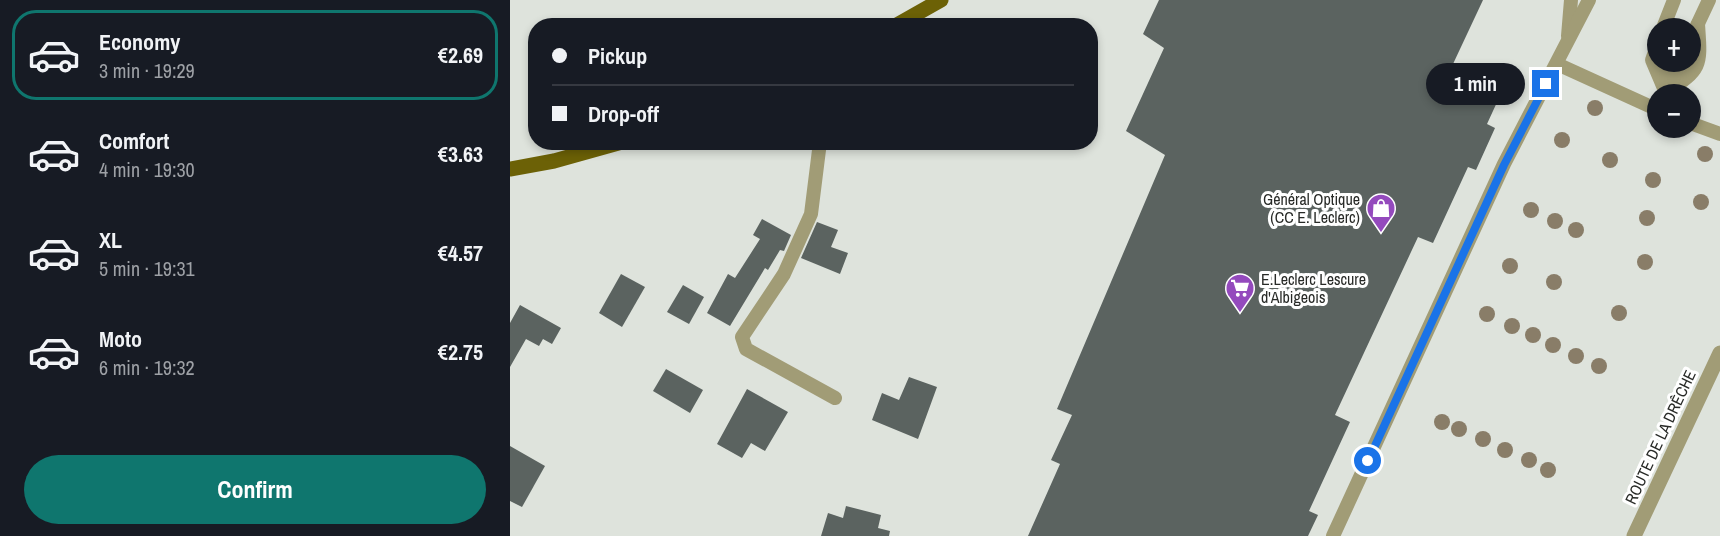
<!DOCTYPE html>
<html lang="en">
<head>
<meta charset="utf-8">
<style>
	:root { --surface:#171b24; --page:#20242c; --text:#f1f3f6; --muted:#9ea1a6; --line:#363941; --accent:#0f766e }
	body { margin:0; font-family:"Archivo Narrow",sans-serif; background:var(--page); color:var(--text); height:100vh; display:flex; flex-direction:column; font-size:22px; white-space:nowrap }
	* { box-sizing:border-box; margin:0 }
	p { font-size:20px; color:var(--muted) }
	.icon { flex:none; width:33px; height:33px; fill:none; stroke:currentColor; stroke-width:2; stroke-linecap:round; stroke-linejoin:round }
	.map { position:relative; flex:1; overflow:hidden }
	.panel { display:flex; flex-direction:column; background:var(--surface); width:510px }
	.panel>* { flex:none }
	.banner { position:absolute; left:18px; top:18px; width:570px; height:132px; border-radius:24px; box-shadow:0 3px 9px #0003; display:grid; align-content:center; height:132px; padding:0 24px; background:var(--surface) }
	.buttons { position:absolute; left:1137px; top:18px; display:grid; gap:12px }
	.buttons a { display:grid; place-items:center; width:54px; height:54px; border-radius:50%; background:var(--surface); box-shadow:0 3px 9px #0003; font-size:30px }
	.end { position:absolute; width:27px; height:27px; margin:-14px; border:8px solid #1a73e8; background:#fff; box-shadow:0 0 0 3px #fff }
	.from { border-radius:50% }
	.bubble { position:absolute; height:42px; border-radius:21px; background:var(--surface); box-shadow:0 3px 9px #0003; font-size:20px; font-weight:700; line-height:42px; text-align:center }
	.banner b { display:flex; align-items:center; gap:21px; height:57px; font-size:22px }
	.banner b+b { border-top:2px solid var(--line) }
	.banner i { width:15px; height:15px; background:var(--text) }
	ul { padding:10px 0 0; list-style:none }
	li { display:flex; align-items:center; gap:18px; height:90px; margin:0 12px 9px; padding:0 12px; border:3px solid transparent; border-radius:24px }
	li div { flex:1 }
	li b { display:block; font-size:22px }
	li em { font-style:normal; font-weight:700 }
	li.selected { border-color:var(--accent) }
	li>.icon { width:54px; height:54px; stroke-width:1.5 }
	.primary-button { display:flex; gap:12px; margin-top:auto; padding:12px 24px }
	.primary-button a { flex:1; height:69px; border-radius:36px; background:var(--accent); color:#fff; font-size:24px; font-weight:700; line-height:69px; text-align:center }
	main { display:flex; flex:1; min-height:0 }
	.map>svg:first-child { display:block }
	.building { fill:#5b6360 }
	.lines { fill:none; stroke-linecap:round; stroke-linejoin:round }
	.service { stroke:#a19c76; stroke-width:14 }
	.tertiary { stroke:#a19c76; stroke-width:15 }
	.primary { stroke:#6c6106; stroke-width:15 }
	.tree { fill:#897d68 }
	.route { stroke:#1a73e8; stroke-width:8 }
	.labels { text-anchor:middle; stroke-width:6; stroke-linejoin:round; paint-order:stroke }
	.poi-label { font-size:16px; fill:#282a27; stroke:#fff; text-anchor:end }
	.street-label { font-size:16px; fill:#282a27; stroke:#fff }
</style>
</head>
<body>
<main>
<section class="panel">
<ul>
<li class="selected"><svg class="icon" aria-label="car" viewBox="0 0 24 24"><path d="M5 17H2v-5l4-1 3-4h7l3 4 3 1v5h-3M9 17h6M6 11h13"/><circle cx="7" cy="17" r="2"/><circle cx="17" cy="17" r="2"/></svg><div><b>Economy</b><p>3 min · 19:29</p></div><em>€2.69</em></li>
<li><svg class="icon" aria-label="car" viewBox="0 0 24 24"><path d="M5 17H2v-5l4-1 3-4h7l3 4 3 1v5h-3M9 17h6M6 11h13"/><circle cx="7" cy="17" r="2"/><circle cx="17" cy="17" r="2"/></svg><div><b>Comfort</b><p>4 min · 19:30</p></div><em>€3.63</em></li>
<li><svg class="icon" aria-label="car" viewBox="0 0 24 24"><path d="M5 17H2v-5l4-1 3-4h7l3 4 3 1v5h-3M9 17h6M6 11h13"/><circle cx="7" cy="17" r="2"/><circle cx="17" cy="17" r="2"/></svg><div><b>XL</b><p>5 min · 19:31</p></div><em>€4.57</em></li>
<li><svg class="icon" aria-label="car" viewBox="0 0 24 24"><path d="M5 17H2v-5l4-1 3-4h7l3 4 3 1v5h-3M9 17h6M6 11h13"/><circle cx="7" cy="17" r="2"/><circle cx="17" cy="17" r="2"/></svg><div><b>Moto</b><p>6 min · 19:32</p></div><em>€2.75</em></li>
</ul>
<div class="primary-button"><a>Confirm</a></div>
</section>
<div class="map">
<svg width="1210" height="536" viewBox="0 0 1210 536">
	<rect width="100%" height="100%" fill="#dee3dc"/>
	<g class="building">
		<path d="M649,0H973L943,64L994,87L977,124L985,128L966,170L958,167L923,243L908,237L825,415L840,422L799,511L808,515L798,536H518L550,464L541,460L562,415L547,409L655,155L616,131L654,48L633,34Z"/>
		<path d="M252,219L281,235L274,251L270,250L258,270L255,268L220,326L197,313L218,274L225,278L250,239L243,235Z"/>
		<path d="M307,222L328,230L321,247L338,253L330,274L291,258Z"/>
		<path d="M111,274L135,287L112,327L89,313Z"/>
		<path d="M173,285L194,297L179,324L157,312Z"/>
		<path d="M10,305L51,328L42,344L33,339L29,346L16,339L0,367V323Z"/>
		<path d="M156,369L193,390L180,413L143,391Z"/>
		<path d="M399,377L427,387L408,439L362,420L372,393L389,400Z"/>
		<path d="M237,389L278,412L255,451L241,443L232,458L207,444Z"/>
		<path d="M0,446L35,466L12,507L0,501Z"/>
		<path d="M336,506L371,515L368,528L380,531L379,536H311L318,513L333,518Z"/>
	</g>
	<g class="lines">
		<g class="service">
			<path d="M1153,28L1164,0"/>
			<path d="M1184,32L1199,0"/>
			<path d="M1058,36L1061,0"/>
			<path d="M1148,43L1142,60L1156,93"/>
			<path d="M1047,64L1148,110"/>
			<path d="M1156,85L1157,62"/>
			<path d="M1156,93C1192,68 1191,67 1188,24"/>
			<path d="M1156,93L1170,62"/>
			<path d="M1180,123L1210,134"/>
			<path d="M310,142L301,214L274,274L232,337L236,349L325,398"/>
			<path d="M823,536L994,164L1079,0"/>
		</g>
		<path class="tertiary" d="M1124,536L1210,353"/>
		<g class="primary">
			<path d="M385,26L431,0"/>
			<path d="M0,169L44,161L112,142"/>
		</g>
	</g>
	<g class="tree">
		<circle cx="1085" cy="108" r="8"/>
		<circle cx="1052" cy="140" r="8"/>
		<circle cx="1195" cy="154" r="8"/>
		<circle cx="1100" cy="160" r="8"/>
		<circle cx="1143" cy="180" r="8"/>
		<circle cx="1191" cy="202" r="8"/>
		<circle cx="1021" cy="210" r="8"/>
		<circle cx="1137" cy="218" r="8"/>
		<circle cx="1045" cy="221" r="8"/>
		<circle cx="1066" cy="230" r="8"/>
		<circle cx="1135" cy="262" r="8"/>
		<circle cx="1000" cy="266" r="8"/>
		<circle cx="1044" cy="282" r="8"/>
		<circle cx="1109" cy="313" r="8"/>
		<circle cx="977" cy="314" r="8"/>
		<circle cx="1002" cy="326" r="8"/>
		<circle cx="1023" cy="335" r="8"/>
		<circle cx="1043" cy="345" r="8"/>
		<circle cx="1066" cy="356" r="8"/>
		<circle cx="1089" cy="366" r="8"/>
		<circle cx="932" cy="422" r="8"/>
		<circle cx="949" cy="429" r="8"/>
		<circle cx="973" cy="439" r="8"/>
		<circle cx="995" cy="450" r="8"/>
		<circle cx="1019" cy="460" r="8"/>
		<circle cx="1038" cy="470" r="8"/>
	</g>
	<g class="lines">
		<path class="route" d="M858,461L994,165L1036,84"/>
	</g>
	<defs>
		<g id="shop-pin" transform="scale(1.5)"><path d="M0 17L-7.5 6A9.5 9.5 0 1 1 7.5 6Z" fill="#944abd" stroke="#fff"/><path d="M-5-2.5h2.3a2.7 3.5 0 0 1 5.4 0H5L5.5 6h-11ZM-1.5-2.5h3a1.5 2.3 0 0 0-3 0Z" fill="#fff"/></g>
		<g id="supermarket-pin" transform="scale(1.5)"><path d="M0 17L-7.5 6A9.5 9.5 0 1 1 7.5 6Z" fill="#944abd" stroke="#fff"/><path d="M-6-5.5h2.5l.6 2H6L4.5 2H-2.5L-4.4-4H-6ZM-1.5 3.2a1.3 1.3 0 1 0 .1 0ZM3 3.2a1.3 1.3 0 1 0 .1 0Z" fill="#fff"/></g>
	</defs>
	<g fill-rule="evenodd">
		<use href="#shop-pin" x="871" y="208"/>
		<use href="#supermarket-pin" x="730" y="288"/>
	</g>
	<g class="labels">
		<g class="poi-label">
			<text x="850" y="205">Général Optique<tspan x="850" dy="18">(CC E. Leclerc)</tspan></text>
			<text x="751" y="285" text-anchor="start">E.Leclerc Lescure<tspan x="751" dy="18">d'Albigeois</tspan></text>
		</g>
		<g class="street-label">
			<text transform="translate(1150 437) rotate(-65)" y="6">ROUTE DE LA DRÊCHE</text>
		</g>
	</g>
</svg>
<div class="buttons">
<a>+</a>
<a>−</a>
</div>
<i class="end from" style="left:858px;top:461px"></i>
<i class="end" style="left:1036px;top:84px"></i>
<div class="bubble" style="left:916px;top:63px;width:99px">1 min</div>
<div class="banner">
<b><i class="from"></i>Pickup</b>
<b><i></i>Drop-off</b>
</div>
</div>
</main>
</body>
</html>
